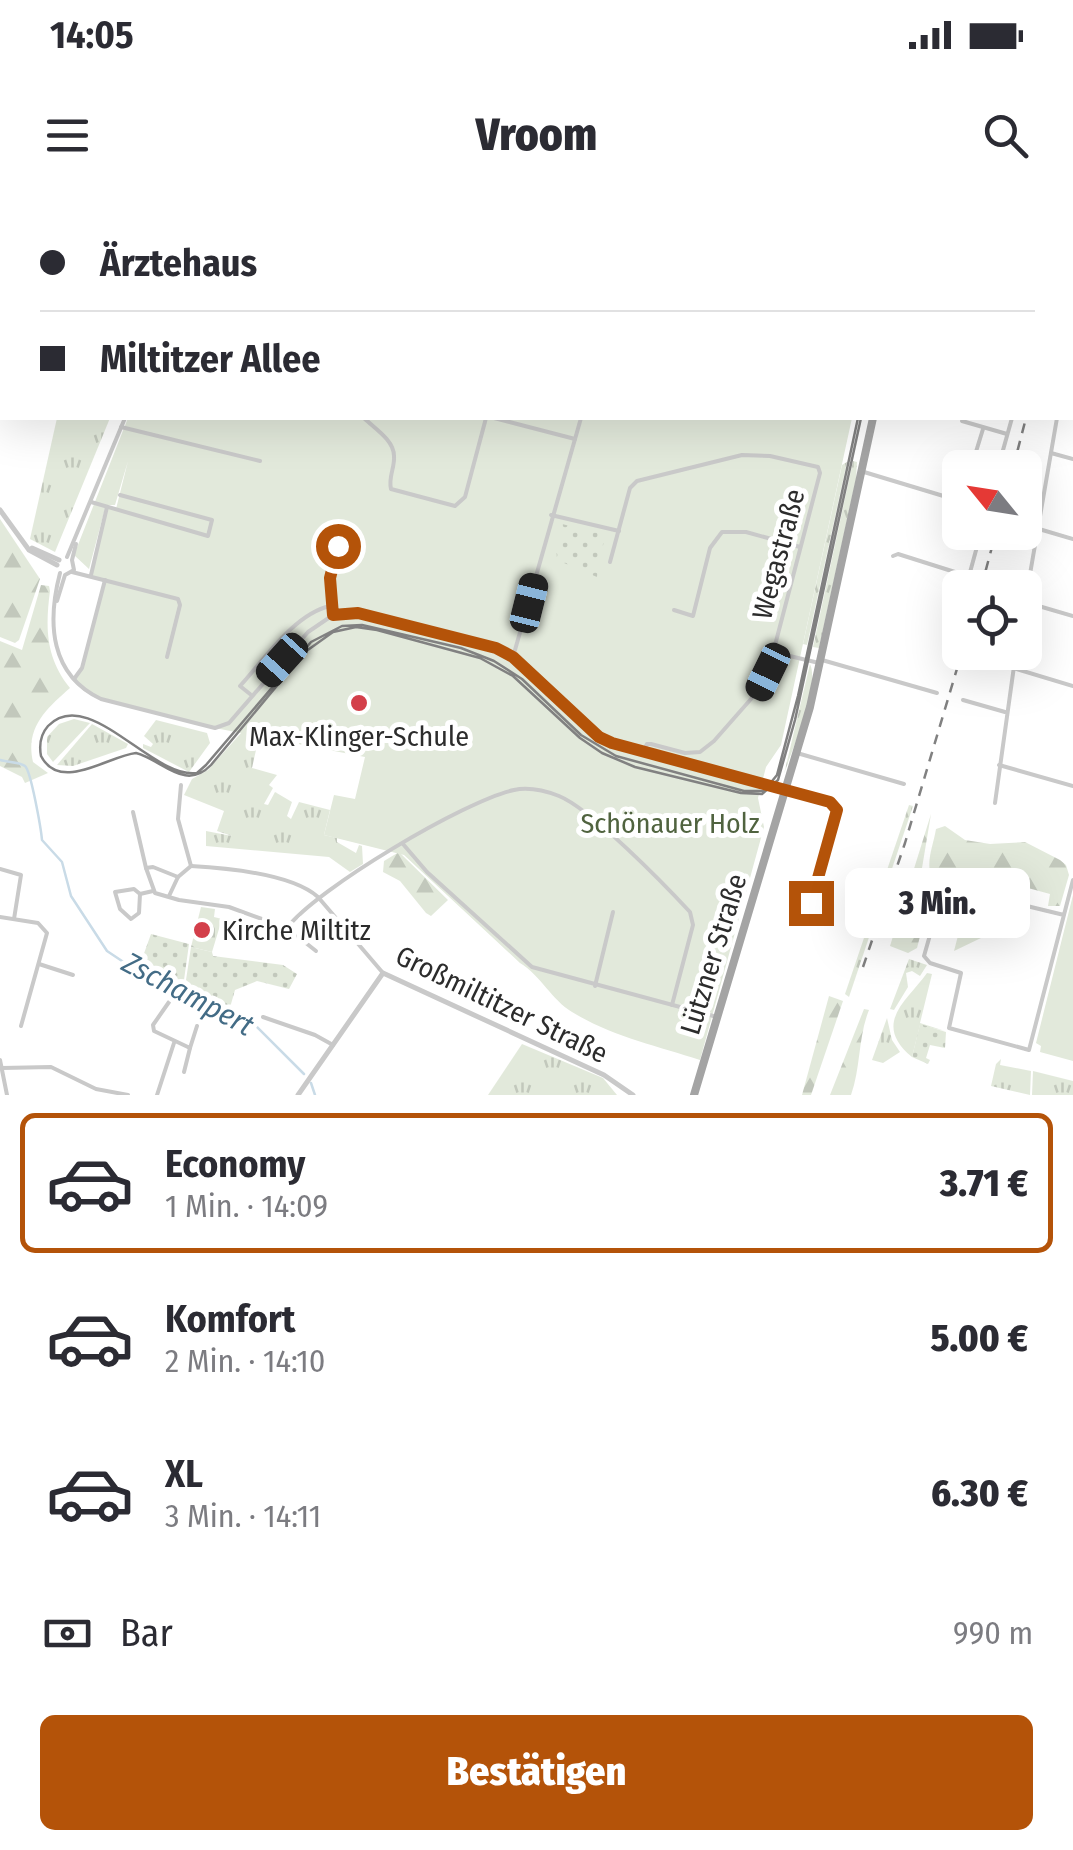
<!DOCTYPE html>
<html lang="de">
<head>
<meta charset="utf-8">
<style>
	:root { --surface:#fff; --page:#f7f7f7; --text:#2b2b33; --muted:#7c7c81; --line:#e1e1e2; --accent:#b45309 }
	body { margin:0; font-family:"Fira Sans Condensed",sans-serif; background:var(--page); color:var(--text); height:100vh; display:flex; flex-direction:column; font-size:38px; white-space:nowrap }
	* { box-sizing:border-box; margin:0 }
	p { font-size:32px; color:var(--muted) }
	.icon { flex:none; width:55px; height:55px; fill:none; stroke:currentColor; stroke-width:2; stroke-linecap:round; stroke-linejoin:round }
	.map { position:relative; height:895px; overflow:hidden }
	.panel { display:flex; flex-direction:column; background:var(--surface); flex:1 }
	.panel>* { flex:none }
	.guide { position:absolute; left:0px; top:0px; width:1075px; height:220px; box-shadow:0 10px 40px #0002; display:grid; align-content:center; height:220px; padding:0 40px; background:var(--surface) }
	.needle { width:65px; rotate:300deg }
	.buttons { position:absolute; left:942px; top:250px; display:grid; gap:20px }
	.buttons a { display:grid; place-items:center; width:100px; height:100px; border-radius:15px; background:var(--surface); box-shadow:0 10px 40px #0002; font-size:50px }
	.end { position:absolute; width:45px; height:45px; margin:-22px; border:12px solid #b45309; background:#fff; box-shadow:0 0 0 5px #fff }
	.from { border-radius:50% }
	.bubble { position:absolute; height:70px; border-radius:15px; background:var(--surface); box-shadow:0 10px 40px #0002; font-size:32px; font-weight:800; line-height:70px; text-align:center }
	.car { position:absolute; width:30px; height:60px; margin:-30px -15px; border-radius:12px; box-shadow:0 0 8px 2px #0007; background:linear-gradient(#222 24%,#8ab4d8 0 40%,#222 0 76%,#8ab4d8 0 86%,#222 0) }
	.guide b { display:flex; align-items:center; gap:35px; height:95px; font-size:38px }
	.guide b+b { border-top:2px solid var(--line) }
	.guide i { width:25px; height:25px; background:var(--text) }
	ul { padding:18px 0 0; list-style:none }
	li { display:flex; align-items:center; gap:30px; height:140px; margin:0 20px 15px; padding:0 20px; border:5px solid transparent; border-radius:15px }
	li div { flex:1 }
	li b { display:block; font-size:38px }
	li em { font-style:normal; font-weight:800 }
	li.active { border-color:var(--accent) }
	li>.icon { width:90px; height:90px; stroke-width:1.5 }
	.pay { display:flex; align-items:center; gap:25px; height:110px; padding:0 40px; font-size:38px }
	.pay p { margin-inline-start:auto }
	.cta { display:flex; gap:20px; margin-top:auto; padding:20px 40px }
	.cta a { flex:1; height:115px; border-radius:15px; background:var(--accent); color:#fff; font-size:40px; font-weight:800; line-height:115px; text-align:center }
	.status { display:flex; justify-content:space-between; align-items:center; height:70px; padding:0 50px; background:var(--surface); direction:ltr }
	.status svg { height:28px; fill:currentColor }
	header { display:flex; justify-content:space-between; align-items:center; height:130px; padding:0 40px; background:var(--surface); font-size:45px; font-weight:800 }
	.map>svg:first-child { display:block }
	.grass { fill:url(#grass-tufts) }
	.forest { fill:url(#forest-firs) }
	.cemetery { fill:url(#cemetery-stones) }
	.park { fill:#e2e9db }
	.garden { fill:url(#garden-dots) }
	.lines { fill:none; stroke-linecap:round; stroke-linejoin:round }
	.stream { stroke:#c9dbe7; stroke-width:2.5 }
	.minor { stroke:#c9c9c9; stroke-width:4 }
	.tertiary { stroke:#c9c9c9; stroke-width:5 }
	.secondary { stroke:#b6b6b6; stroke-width:6 }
	.primary { stroke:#a4a4a4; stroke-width:8 }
	.tram { stroke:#818181; stroke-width:2.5 }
	.rail { stroke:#818181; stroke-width:2.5; stroke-dasharray:10 8; stroke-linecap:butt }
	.route { stroke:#b45309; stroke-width:12 }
	.poi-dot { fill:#d33f4a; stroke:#fff; stroke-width:4 }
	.labels { text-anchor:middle; stroke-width:10; stroke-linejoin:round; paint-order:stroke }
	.street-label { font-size:28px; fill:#2c2c2c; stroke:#fff }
	.poi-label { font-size:28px; fill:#2c2c2c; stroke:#fff }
	.park-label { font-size:28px; fill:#50633f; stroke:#fff }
	.water-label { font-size:30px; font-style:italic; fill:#436c86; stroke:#fff }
</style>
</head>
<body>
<div class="status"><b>14:05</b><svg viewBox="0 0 49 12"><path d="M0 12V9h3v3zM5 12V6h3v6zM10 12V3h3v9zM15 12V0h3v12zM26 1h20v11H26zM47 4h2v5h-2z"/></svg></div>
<header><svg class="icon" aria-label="menu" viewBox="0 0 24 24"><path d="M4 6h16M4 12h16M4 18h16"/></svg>Vroom<svg class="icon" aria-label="search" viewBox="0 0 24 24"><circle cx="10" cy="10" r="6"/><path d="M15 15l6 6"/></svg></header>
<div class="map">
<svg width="1073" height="895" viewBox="0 0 1073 895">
	<defs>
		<pattern id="grass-tufts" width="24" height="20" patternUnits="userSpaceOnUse" patternTransform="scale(2.5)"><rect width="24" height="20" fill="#e2e9db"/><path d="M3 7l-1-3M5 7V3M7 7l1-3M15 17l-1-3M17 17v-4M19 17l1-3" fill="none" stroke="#c2c8bc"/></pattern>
		<pattern id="forest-firs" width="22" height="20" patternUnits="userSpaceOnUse" patternTransform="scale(2.5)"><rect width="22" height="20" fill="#e2e9db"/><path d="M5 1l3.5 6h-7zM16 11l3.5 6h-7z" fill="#c2c8bc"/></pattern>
		<pattern id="cemetery-stones" width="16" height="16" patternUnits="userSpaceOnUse" patternTransform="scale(2.5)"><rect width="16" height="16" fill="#e2e9db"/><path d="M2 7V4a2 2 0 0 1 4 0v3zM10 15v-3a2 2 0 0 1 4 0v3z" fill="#c2c8bc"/></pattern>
		<pattern id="garden-dots" width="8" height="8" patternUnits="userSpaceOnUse" patternTransform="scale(2.5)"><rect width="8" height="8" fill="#e2e9db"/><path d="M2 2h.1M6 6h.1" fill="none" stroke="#c2c8bc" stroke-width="1.8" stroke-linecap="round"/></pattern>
	</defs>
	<rect width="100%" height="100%" fill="#fff"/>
	<g class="grass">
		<path d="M0,0H209L211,2H2L0,74Z"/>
		<path d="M57,218H110L55,352L30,339Z"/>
		<path d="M853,261L857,262L856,279L819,448L813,447Z"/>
		<path d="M847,262L807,445L803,444L842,265Z"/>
		<path d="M810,464C820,485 792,550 784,574Z"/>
		<path d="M266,505L252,568L277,575L269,585L273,588L264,604L268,605L275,592L292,602L287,616L291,619L299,602L330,610L324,635L337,638V642L356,653L359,645L362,646L363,664L350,672L329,657L206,646V631L232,636L217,631L224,611L184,595L192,579L208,570Z"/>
		<path d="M74,519L90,523L53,562L47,554V537L59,524Z"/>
		<path d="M156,520L207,533L210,543L189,572L143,548V544L151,547L153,544L144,536Z"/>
		<path d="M92,524L128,544L126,548L73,566L57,565Z"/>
		<path d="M909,605L913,606L849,797L845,794Z"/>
		<path d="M972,719L986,722L981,738L954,751L960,728L966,727Z"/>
		<path d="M909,759L927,765L920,776L912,771L906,773L908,787L894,810L890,809Z"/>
		<path d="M927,773L932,774L920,823L945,831L920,825L912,857C871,823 908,800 927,773Z"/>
		<path d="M887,818L892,840L900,852L883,863L872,860Z"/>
		<path d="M522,844L603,878L617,895H488Z"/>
		<path d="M1001,859L1000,865L1031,871L1030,895L991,886L996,864Z"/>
		<path d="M1033,871L1073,881V895H1032Z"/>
	</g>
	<g class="forest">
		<path d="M0,319L40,379L19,440L15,443L0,437Z"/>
		<path d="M41,385L49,386L50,391C45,429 46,458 70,488C46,509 25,528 33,562L48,573L25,583L22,577L0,566V441L22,450Z"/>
		<path d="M931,614L922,668L932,690L917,748L908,753L890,746Z"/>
		<path d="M945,626L965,640L990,644L1025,642L1060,660L1066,665L1069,675L1060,706H1048L1050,694L955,668L944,674L939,685C921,672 933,648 936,629Z"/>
		<path d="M399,652L448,700L431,716L426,713L400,681L383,672L384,661Z"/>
		<path d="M829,796L843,801L811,895H802Z"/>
		<path d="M864,809L869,810C858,837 861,867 851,895H830Z"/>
	</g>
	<path class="cemetery" d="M201,707L215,709L214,717L222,719L212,752L191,747Z"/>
	<g class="park">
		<path d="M128,218H852L781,545L766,567L758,598L764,627L700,860C657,846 611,836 572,812C552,800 541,776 520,763L404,655L324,635L334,595L355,599L365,557L215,528L101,499L84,491L73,481L82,467L105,380L91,376L107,307L116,309L128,261L115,305H106L89,369L74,355Z"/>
		<path d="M1073,695V861L1040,852L1041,846L1036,843Z"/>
	</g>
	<g class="garden">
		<path d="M562,324L605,335L597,377L557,360L556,344Z"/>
		<path d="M151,734L189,744L184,780L187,794L164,789L138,770Z"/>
		<path d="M191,747L212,752L213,756L283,765L297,774L289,789L257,781L235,790L229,811L190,796L186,780Z"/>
		<path d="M920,824L946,832L945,848L930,845L926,858L930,860L928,864L912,857Z"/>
	</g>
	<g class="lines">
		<g class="stream">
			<path d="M0,560C6,562 20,562 25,566C31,571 41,629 42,640L62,662L71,696L107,751L164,789L253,823L304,874"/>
			<path d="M311,883L315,895"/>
		</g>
		<g class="minor">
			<path d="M587,0V2"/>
			<path d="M865,0V2"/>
			<path d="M391,2L392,0"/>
			<path d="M725,2V0"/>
			<path d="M794,2V0"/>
			<path d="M945,2L946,0"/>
			<path d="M1012,2L1013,0"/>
			<path d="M1072,201H1073"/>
			<path d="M364,218C374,228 394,240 394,256C395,268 388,277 391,289L455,306L465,297L486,218"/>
			<path d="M494,218L575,239"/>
			<path d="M962,221L1007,234"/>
			<path d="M121,227L260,261"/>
			<path d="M1051,253L1073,259"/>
			<path d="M951,261L972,267"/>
			<path d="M971,268L983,229"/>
			<path d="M998,268L1012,218"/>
			<path d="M864,272L960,301"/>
			<path d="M91,302L208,336L212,320L120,295"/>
			<path d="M551,315L619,331"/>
			<path d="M1039,329L1073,339"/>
			<path d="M893,356L898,354L977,379"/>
			<path d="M67,357L125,218"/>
			<path d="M610,362L630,288L637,281L742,255L770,256L818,267L820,273L768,472L758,491L714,541L700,552L685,553L651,544H647L643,552"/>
			<path d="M72,372L178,399L180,405L167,457"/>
			<path d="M60,373C47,423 50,475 101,499L215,528L229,523L308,432L333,415L346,412L386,419L506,453L599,537L612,543L830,602L837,611L813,699L811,703L804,702"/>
			<path d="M91,375L107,307"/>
			<path d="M969,376L981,332"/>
			<path d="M57,401L65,375L74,370L72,360L76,344"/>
			<path d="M1025,402L1073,416"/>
			<path d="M1025,403L1057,218"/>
			<path d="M674,410L693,416L710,348L722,332H746L800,347"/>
			<path d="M333,415L330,377L338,347"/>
			<path d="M773,452L819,463"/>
			<path d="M513,457L581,218"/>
			<path d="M822,460L937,493"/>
			<path d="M1013,468L1073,486"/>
			<path d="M74,479L82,468L105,380"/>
			<path d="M250,494L240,486C264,460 294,414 330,406"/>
			<path d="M963,500L1005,512"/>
			<path d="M797,553L904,584"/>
			<path d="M999,565L1073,586"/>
			<path d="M181,585L178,619L191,666"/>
			<path d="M995,603L1016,452"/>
			<path d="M133,612L146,668"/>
			<path d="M403,644L427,672L532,767L717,817"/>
			<path d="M191,666C226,668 292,674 318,697L383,773"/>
			<path d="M0,669L21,675L14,719"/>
			<path d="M178,677L153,667L146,668L155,693L179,700L229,707L287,728C316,689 466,600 514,590C528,587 546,591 559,596C591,609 664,684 690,712L693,725L672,805"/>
			<path d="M140,694L139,713L131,719L120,709L115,692L134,689L140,694L153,691"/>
			<path d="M169,696L178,677L191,666"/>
			<path d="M1064,715L944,686L924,756L930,763L961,773L949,828L1029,850L1073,680"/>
			<path d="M0,717L38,723L47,733L21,826"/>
			<path d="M287,728L316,751"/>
			<path d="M39,764L73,775"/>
			<path d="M595,786L613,712"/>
			<path d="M169,802L153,825L154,831L190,848L197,826"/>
			<path d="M263,817L315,835L333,845"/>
			<path d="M0,860L7,895"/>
			<path d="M2,868L51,867L96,889L128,895"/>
			<path d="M184,872L190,848"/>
			<path d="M157,895L174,843"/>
		</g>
		<g class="tertiary">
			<path d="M1072,145H1073"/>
			<path d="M0,310L29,350L57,365"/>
			<path d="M32,348L59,360"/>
			<path d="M298,895L383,773L604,875L633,895"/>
		</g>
		<path class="secondary" d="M906,2V0"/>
		<g class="primary">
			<path d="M289,0L325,2"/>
			<path d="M694,895L810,507L873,218"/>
		</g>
		<g class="tram">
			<path d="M922,2L923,0"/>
			<path d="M858,218L798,496L777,575L764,591H744L616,556L581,535L522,479L494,461L461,448L362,425L342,426L311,442L206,565L197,573C153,580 88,484 48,526C40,535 39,545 41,556C60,593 108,556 136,553C163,560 185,592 211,565L305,452L333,432L356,427L377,430L480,458L513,476L580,538L602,553L635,567L741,593L762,594L778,580L795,520L861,218"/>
		</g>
		<g class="rail">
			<path d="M1072,42L1073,40"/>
			<path d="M1072,60L1073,58"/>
			<path d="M1013,268L1026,218"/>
			<path d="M981,388L996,332"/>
			<path d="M863,767L905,643L962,452"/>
		</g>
	</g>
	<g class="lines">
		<path class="route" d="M338,346L330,378L333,415L358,413L496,448L513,457L599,537L612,543L830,602L837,610L811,703"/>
	</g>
	<g class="poi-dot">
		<circle cx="359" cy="503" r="10"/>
		<circle cx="202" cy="730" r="10"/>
	</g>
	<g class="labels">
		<g class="street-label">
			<text transform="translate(778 354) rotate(-75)" y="10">Wegastraße</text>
			<text transform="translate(713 754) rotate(-73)" y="10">Lützner Straße</text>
			<text transform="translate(502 804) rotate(26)" y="10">Großmiltitzer Straße</text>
		</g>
		<g class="poi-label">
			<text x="359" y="546">Max-Klinger-Schule</text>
			<text x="222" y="740" text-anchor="start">Kirche Miltitz</text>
		</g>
		<g class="park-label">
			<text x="670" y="633">Schönauer Holz</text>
		</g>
		<g class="water-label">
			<text transform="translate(188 794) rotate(28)" y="10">Zschampert</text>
		</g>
	</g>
</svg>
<div class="buttons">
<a><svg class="needle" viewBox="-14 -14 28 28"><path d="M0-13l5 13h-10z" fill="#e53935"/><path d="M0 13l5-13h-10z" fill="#7c7c81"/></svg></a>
<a><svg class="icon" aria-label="locate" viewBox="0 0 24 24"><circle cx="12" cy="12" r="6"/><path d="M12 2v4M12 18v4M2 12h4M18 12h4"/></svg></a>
</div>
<i class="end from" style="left:338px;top:346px"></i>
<i class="end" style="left:811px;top:703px"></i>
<div class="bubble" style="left:845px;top:668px;width:185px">3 Min.</div>
<i class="car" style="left:529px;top:403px;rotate:14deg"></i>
<i class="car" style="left:282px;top:460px;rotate:222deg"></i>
<i class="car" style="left:768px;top:472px;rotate:206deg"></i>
<div class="guide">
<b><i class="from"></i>Ärztehaus</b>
<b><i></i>Miltitzer Allee</b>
</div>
</div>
<section class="panel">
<ul>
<li class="active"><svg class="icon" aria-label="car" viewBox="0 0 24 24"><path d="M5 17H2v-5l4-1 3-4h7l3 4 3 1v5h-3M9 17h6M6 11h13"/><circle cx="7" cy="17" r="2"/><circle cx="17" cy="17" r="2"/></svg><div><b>Economy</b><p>1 Min. · 14:09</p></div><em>3.71 €</em></li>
<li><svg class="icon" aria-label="car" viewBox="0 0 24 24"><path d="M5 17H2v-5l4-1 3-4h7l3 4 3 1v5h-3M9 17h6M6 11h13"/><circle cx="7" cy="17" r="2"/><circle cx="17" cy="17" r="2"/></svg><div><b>Komfort</b><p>2 Min. · 14:10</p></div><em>5.00 €</em></li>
<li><svg class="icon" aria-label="car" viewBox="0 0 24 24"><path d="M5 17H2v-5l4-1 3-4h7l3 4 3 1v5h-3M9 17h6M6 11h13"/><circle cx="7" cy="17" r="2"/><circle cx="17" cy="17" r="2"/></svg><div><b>XL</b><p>3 Min. · 14:11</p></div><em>6.30 €</em></li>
</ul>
<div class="pay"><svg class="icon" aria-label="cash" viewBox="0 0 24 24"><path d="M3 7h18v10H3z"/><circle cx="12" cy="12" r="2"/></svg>Bar<p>990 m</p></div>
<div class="cta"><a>Bestätigen</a></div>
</section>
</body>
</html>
